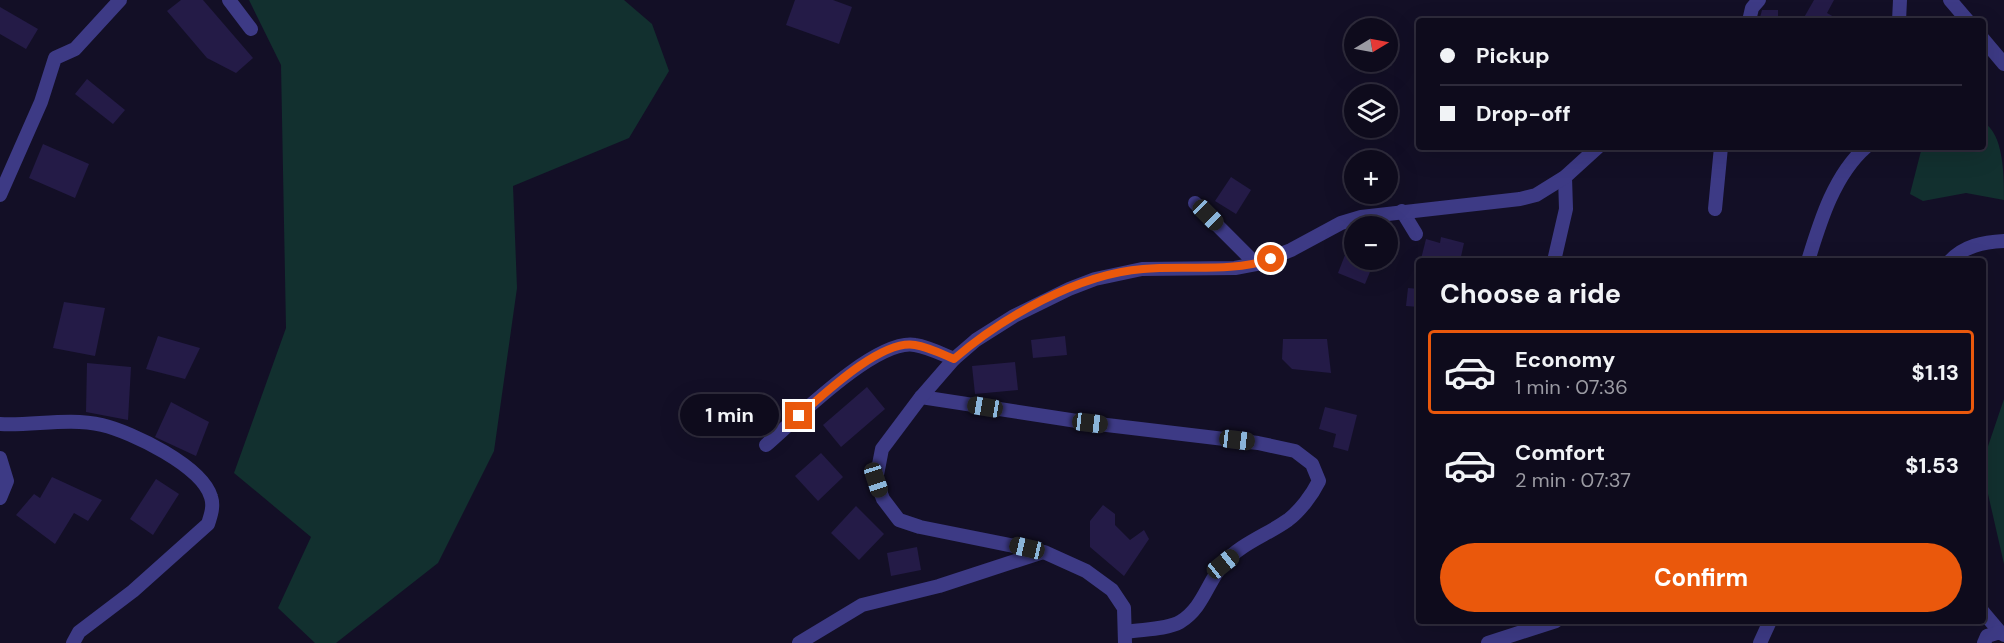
<!DOCTYPE html>
<html lang="en">
<head>
<meta charset="utf-8">
<style>
	:root { --surface:#0e0b1c; --page:#171425; --text:#f1f3f6; --muted:#9b9ba3; --line:#2e2b3b; --accent:#ea580c }
	body { margin:0; font-family:"DM Sans",sans-serif; background:var(--page); color:var(--text); height:100vh; display:flex; flex-direction:column; font-size:22px; white-space:nowrap }
	* { box-sizing:border-box; margin:0 }
	p { font-size:20px; color:var(--muted) }
	.icon { flex:none; width:33px; height:33px; fill:none; stroke:currentColor; stroke-width:2; stroke-linecap:round; stroke-linejoin:round }
	.map { position:relative; flex:1; overflow:hidden }
	.details { position:absolute; left:1416px; top:258px; width:570px; height:366px; display:flex; flex-direction:column; background:var(--surface); border-radius:6px; box-shadow:0 6px 24px #0002,0 0 0 2px var(--line) }
	.details>* { flex:none }
	.top-card { position:absolute; left:1416px; top:18px; width:570px; height:132px; border-radius:6px; box-shadow:0 6px 24px #0002,0 0 0 2px var(--line); display:grid; align-content:center; height:132px; padding:0 24px; background:var(--surface) }
	.needle { width:39px; rotate:80deg }
	.fabs { position:absolute; left:1344px; top:18px; display:grid; gap:12px }
	.fabs a { display:grid; place-items:center; width:54px; height:54px; border-radius:50%; background:var(--surface); box-shadow:0 6px 24px #0002,0 0 0 2px var(--line); font-size:30px }
	.end { position:absolute; width:27px; height:27px; margin:-14px; border:8px solid #ea580c; background:#fff; box-shadow:0 0 0 3px #fff }
	.from { border-radius:50% }
	.bubble { position:absolute; height:42px; border-radius:21px; background:var(--surface); box-shadow:0 6px 24px #0002,0 0 0 2px var(--line); font-size:20px; font-weight:700; line-height:42px; text-align:center }
	.car { position:absolute; width:18px; height:36px; margin:-18px -9px; border-radius:8px; box-shadow:0 0 4px 2px #0007; background:linear-gradient(#222 24%,#8ab4d8 0 40%,#222 0 76%,#8ab4d8 0 86%,#222 0) }
	.top-card b { display:flex; align-items:center; gap:21px; height:57px; font-size:22px }
	.top-card b+b { border-top:2px solid var(--line) }
	.top-card i { width:15px; height:15px; background:var(--text) }
	ul { padding:0; list-style:none }
	li { display:flex; align-items:center; gap:18px; height:84px; margin:0 12px 9px; padding:0 12px; border:3px solid transparent; border-radius:6px }
	li div { flex:1 }
	li b { display:block; font-size:22px }
	li em { font-style:normal; font-weight:700 }
	li.active { border-color:var(--accent) }
	li>.icon { width:54px; height:54px; stroke-width:1.5 }
	h2 { padding:0 24px; font-size:27px; line-height:72px }
	.action { display:flex; gap:12px; margin-top:auto; padding:12px 24px }
	.action a { flex:1; height:69px; border-radius:36px; background:var(--accent); color:#fff; font-size:24px; font-weight:700; line-height:69px; text-align:center }
	.map>svg:first-child { display:block }
	.green { fill:#12302f }
	.building { fill:#241b47 }
	.lines { fill:none; stroke-linecap:round; stroke-linejoin:round }
	.minor { stroke:#3d3a85; stroke-width:14 }
	.route { stroke:#ea580c; stroke-width:8 }
</style>
</head>
<body>
<div class="map">
<svg width="2004" height="643" viewBox="0 0 2004 643">
	<rect width="100%" height="100%" fill="#130f26"/>
	<g class="green">
		<path d="M249,0H624L652,24L669,71L629,138L513,186L517,288L494,451L438,563L336,643H315L278,608L311,537L234,473L286,328L281,65Z"/>
		<path d="M1983,122C2004,134 2004,175 2004,200L1966,193L1923,201L1910,194L1922,147H1983Z"/>
		<path d="M2004,399V564L1983,472V461Z"/>
	</g>
	<g class="building">
		<path d="M181,0H203L253,58L236,73L207,58L167,11Z"/>
		<path d="M795,0H833L852,7L839,44L786,25Z"/>
		<path d="M1814,0H1834L1827,13L1841,21H1802Z"/>
		<path d="M0,7L38,29L26,49L0,34Z"/>
		<path d="M1762,10H1778V21H1759Z"/>
		<path d="M87,79L125,110L113,124L75,94Z"/>
		<path d="M43,144L89,164L75,198L29,178Z"/>
		<path d="M1231,177L1251,190L1236,214L1215,201Z"/>
		<path d="M1441,237L1464,243L1460,261L1421,259L1426,239L1440,243Z"/>
		<path d="M1345,255L1372,267L1365,284L1338,273Z"/>
		<path d="M1408,288L1419,289V307L1406,306Z"/>
		<path d="M64,302L105,308L95,356L53,348Z"/>
		<path d="M158,336L200,348L185,379L146,369Z"/>
		<path d="M1065,336L1067,355L1033,358L1031,340Z"/>
		<path d="M1283,339H1327L1331,373L1292,369L1282,359Z"/>
		<path d="M1015,362L1018,390L975,394L972,366Z"/>
		<path d="M87,363L131,367L128,420L86,412Z"/>
		<path d="M867,387L885,409L841,447L823,425Z"/>
		<path d="M171,402L209,422L196,456L155,437Z"/>
		<path d="M1325,407L1357,415L1348,451L1333,447L1336,434L1319,429Z"/>
		<path d="M821,453L843,477L818,501L795,476Z"/>
		<path d="M52,477L102,500L88,521L74,513L55,544L16,515L34,494L40,498Z"/>
		<path d="M156,479L179,494L153,535L130,519Z"/>
		<path d="M1103,505L1115,514V525L1130,540L1144,530L1149,539L1124,576L1090,547V521Z"/>
		<path d="M856,506L884,534L859,560L831,533Z"/>
		<path d="M917,547L921,570L891,576L887,553Z"/>
	</g>
	<g class="lines">
		<g class="minor">
			<path d="M229,0L251,29"/>
			<path d="M1950,0L1968,21"/>
			<path d="M1749,21L1752,8L1759,0"/>
			<path d="M1899,21L1900,0"/>
			<path d="M1983,39L2004,64"/>
			<path d="M0,195L41,102L55,58L75,49L120,0"/>
			<path d="M1195,203L1256,264"/>
			<path d="M1715,209L1721,147"/>
			<path d="M1402,211L1416,234"/>
			<path d="M1554,261L1566,209L1565,177"/>
			<path d="M1808,261C1820,222 1834,175 1866,147"/>
			<path d="M1950,261C1964,246 1983,242 2004,241"/>
			<path d="M921,397L1090,423L1258,443L1295,451L1312,464L1319,481C1312,495 1300,511 1288,520C1267,535 1240,544 1223,564C1207,583 1203,608 1180,622C1165,630 1142,629 1126,632"/>
			<path d="M0,424C33,426 69,417 102,425C132,432 202,466 211,497C214,506 211,515 208,524L133,591L79,632L73,643"/>
			<path d="M766,445C795,420 876,338 915,345C928,347 942,354 954,359"/>
			<path d="M0,458L7,481L0,498"/>
			<path d="M1983,612L2000,632"/>
			<path d="M799,643L862,605L939,586L1043,552"/>
			<path d="M1125,643L1124,608L1112,590L1086,571L1044,552L920,527L899,520L883,499L876,480L882,449L921,397L954,359L976,340L1014,316L1069,289L1095,279L1142,269L1235,268L1256,264L1291,250L1341,223L1361,217L1520,199L1536,195L1565,177L1598,147"/>
			<path d="M1488,643L1556,621"/>
			<path d="M1760,643L1770,621"/>
			<path d="M1984,643L1987,636L2000,632L2004,635"/>
		</g>
	</g>
	<g class="lines">
		<path class="route" d="M799,416C823,395 881,339 915,345C928,347 942,354 954,359C1003,317 1078,274 1143,269C1186,265 1230,273 1271,259"/>
	</g>
</svg>
<div class="fabs">
<a><svg class="needle" viewBox="-14 -14 28 28"><path d="M0-13l5 13h-10z" fill="#e53935"/><path d="M0 13l5-13h-10z" fill="#9b9ba3"/></svg></a>
<a><svg class="icon" aria-label="layers" viewBox="0 0 24 24"><path d="M12 4l9 5-9 5-9-5zM3 14l9 5 9-5"/></svg></a>
<a>+</a>
<a>−</a>
</div>
<i class="end from" style="left:1271px;top:259px"></i>
<i class="end" style="left:799px;top:416px"></i>
<div class="bubble" style="left:680px;top:394px;width:99px">1 min</div>
<i class="car" style="left:1208px;top:215px;rotate:135deg"></i>
<i class="car" style="left:985px;top:407px;rotate:279deg"></i>
<i class="car" style="left:1090px;top:423px;rotate:97deg"></i>
<i class="car" style="left:1237px;top:440px;rotate:97deg"></i>
<i class="car" style="left:876px;top:480px;rotate:162deg"></i>
<i class="car" style="left:1027px;top:548px;rotate:283deg"></i>
<i class="car" style="left:1223px;top:564px;rotate:51deg"></i>
<div class="top-card">
<b><i class="from"></i>Pickup</b>
<b><i></i>Drop-off</b>
</div>
<section class="details">
<h2>Choose a ride</h2>
<ul>
<li class="active"><svg class="icon" aria-label="car" viewBox="0 0 24 24"><path d="M5 17H2v-5l4-1 3-4h7l3 4 3 1v5h-3M9 17h6M6 11h13"/><circle cx="7" cy="17" r="2"/><circle cx="17" cy="17" r="2"/></svg><div><b>Economy</b><p>1 min · 07:36</p></div><em>$1.13</em></li>
<li><svg class="icon" aria-label="car" viewBox="0 0 24 24"><path d="M5 17H2v-5l4-1 3-4h7l3 4 3 1v5h-3M9 17h6M6 11h13"/><circle cx="7" cy="17" r="2"/><circle cx="17" cy="17" r="2"/></svg><div><b>Comfort</b><p>2 min · 07:37</p></div><em>$1.53</em></li>
</ul>
<div class="action"><a>Confirm</a></div>
</section>
</div>
</body>
</html>
